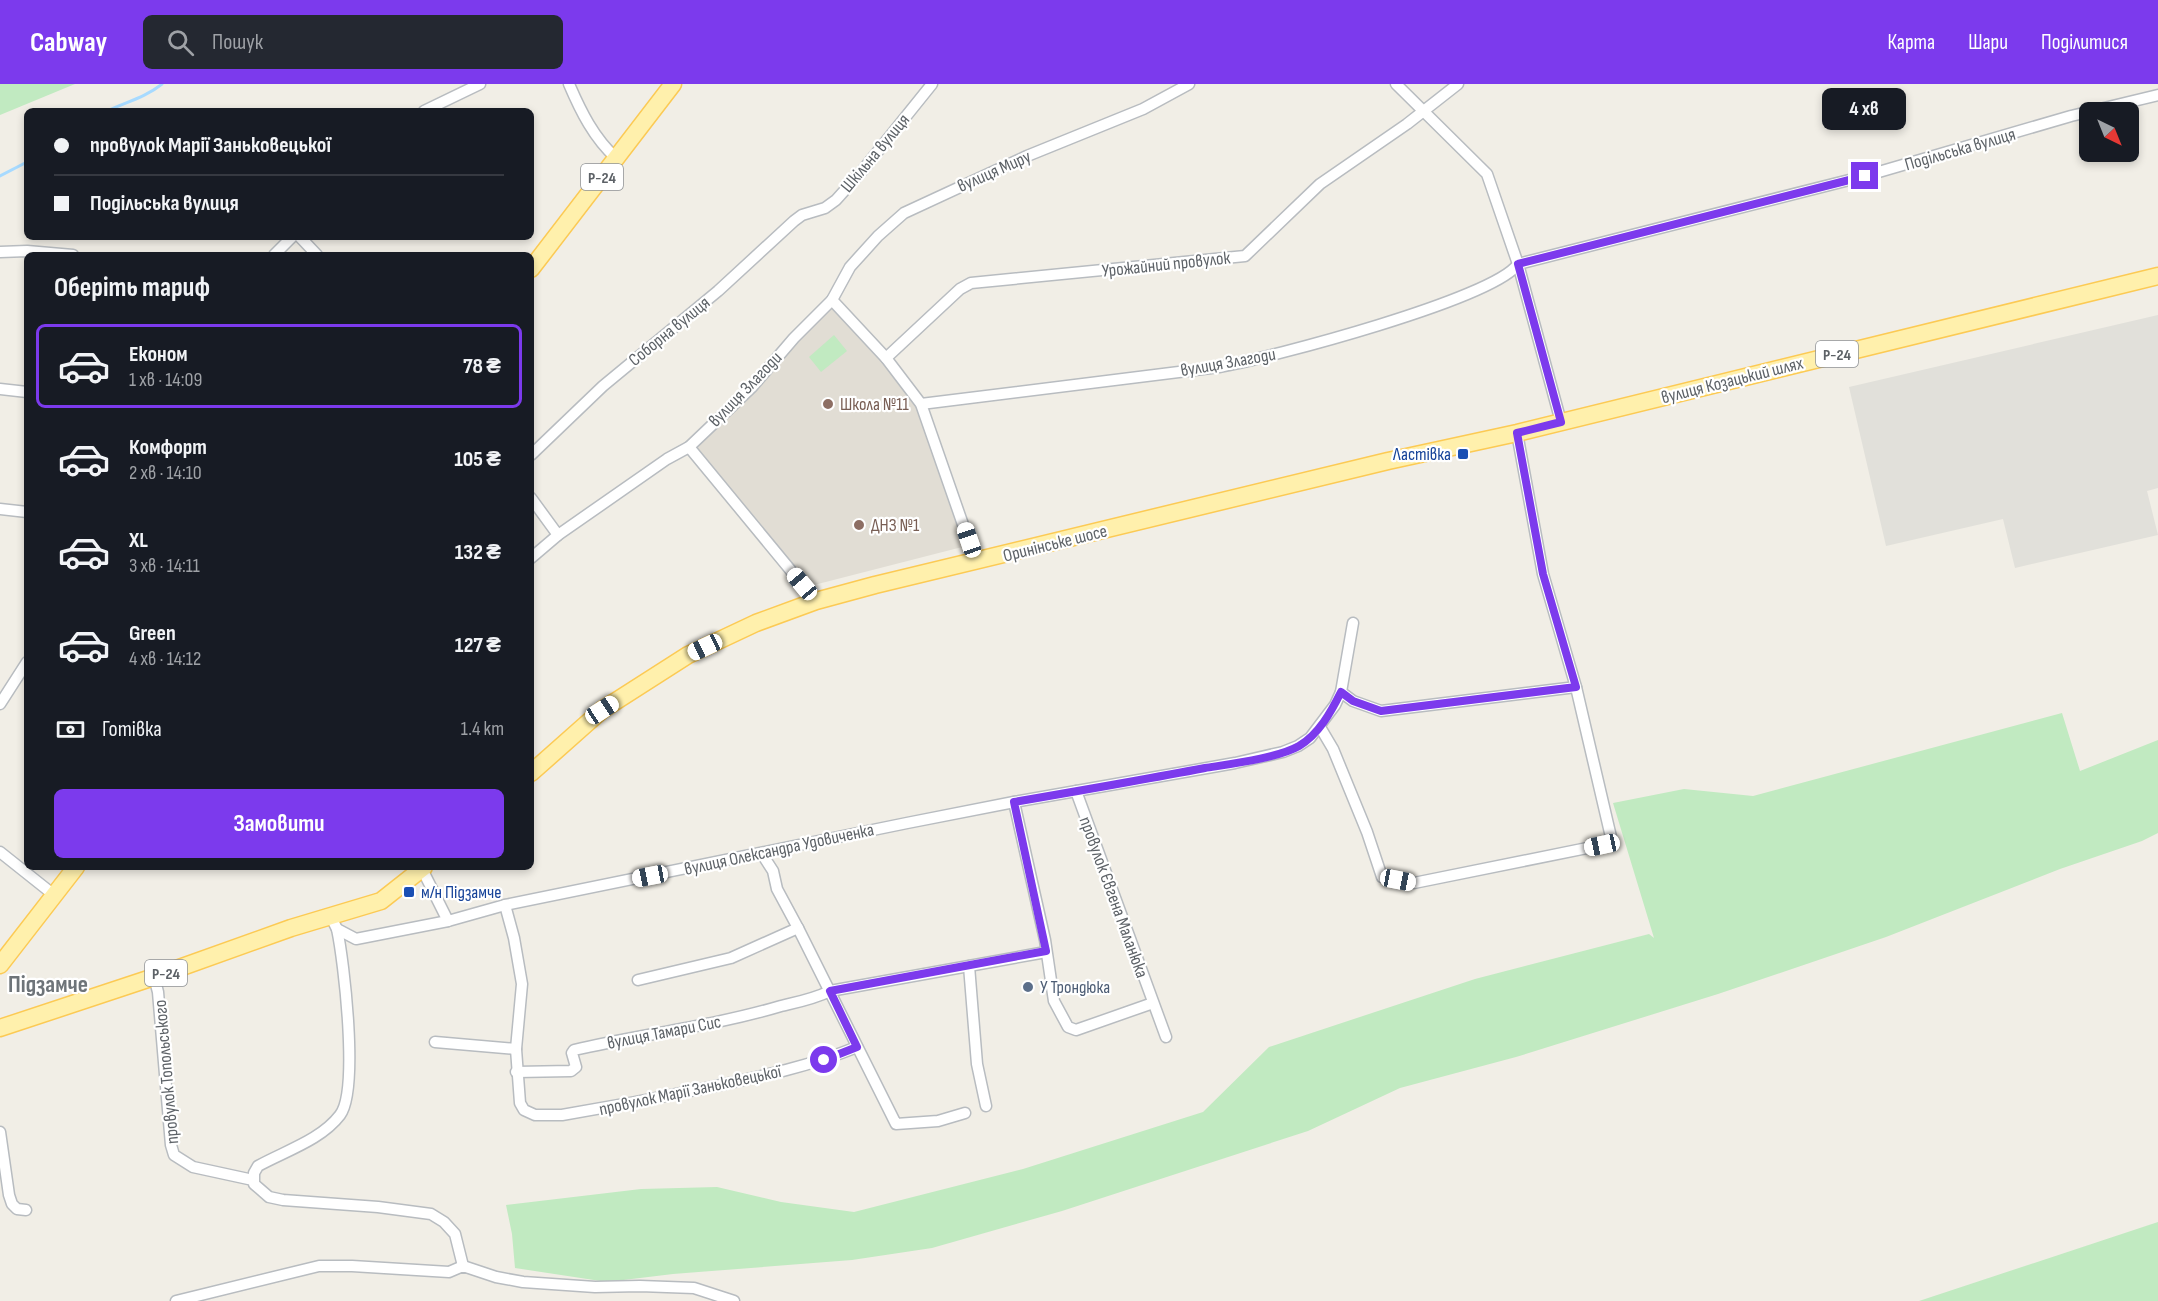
<!DOCTYPE html>
<html lang="uk">
<head>
<meta charset="utf-8">
<style>
	:root { --surface:#171b24; --page:#242831; --text:#f1f3f6; --muted:#9ea1a6; --line:#363941; --accent:#7c3aed }
	body { margin:0; font-family:"Sofia Sans Condensed",sans-serif; background:var(--page); color:var(--text); height:100vh; display:flex; flex-direction:column; font-size:22px; white-space:nowrap }
	* { box-sizing:border-box; margin:0 }
	p { font-size:20px; color:var(--muted) }
	.icon { flex:none; width:33px; height:33px; fill:none; stroke:currentColor; stroke-width:2; stroke-linecap:round; stroke-linejoin:round }
	.map { position:relative; flex:1; overflow:hidden }
	.side { position:absolute; left:24px; top:168px; width:510px; height:618px; display:flex; flex-direction:column; background:var(--surface); border-radius:9px; box-shadow:0 3px 9px #0003 }
	.side>* { flex:none }
	.guide { position:absolute; left:24px; top:24px; width:510px; height:132px; border-radius:9px; box-shadow:0 3px 9px #0003; display:grid; align-content:center; height:132px; padding:0 30px; background:var(--surface) }
	.needle { width:39px; rotate:137deg }
	.buttons { position:absolute; left:2079px; top:18px; display:grid; gap:12px }
	.buttons a { display:grid; place-items:center; width:60px; height:60px; border-radius:9px; background:var(--surface); box-shadow:0 3px 9px #0003; font-size:30px }
	.end { position:absolute; width:27px; height:27px; margin:-14px; border:8px solid #7c3aed; background:#fff; box-shadow:0 0 0 3px #fff }
	.from { border-radius:50% }
	.bubble { position:absolute; height:42px; border-radius:9px; background:var(--surface); box-shadow:0 3px 9px #0003; font-size:20px; font-weight:700; line-height:42px; text-align:center }
	.car { position:absolute; width:18px; height:36px; margin:-18px -9px; border-radius:8px; box-shadow:0 0 4px 2px #0007; background:linear-gradient(#fff 24%,#345 0 40%,#fff 0 76%,#345 0 86%,#fff 0) }
	.guide b { display:flex; align-items:center; gap:21px; height:57px; font-size:22px }
	.guide b+b { border-top:2px solid var(--line) }
	.guide i { width:15px; height:15px; background:var(--text) }
	ul { padding:0; list-style:none }
	li { display:flex; align-items:center; gap:18px; height:84px; margin:0 12px 9px; padding:0 18px; border:3px solid transparent; border-radius:9px }
	li div { flex:1 }
	li b { display:block; font-size:22px }
	li em { font-style:normal; font-weight:700 }
	li.selected { border-color:var(--accent) }
	li>.icon { width:54px; height:54px; stroke-width:1.5 }
	h2 { padding:0 30px; font-size:27px; line-height:72px }
	.pay { display:flex; align-items:center; gap:15px; height:66px; padding:0 30px; font-size:22px }
	.pay p { margin-inline-start:auto }
	.primary-button { display:flex; gap:12px; margin-top:auto; padding:12px 30px }
	.primary-button a { flex:1; height:69px; border-radius:9px; background:var(--accent); color:#fff; font-size:24px; font-weight:700; line-height:69px; text-align:center }
	header { display:flex; align-items:center; gap:36px; box-sizing:border-box; height:84px; padding:0 30px; background:var(--accent); color:#fff }
	header strong { font-size:28px }
	nav { display:flex; gap:33px; margin-inline-start:auto; font-size:21px }
	.search { width:420px; height:54px; background:var(--page); display:flex; align-items:center; gap:15px; box-sizing:border-box; padding:0 21px; border-radius:9px; color:var(--muted); font-size:22px }
	.map>svg:first-child { display:block }
	.industrial { fill:#e1e0da }
	.education { fill:#e1ddd4 }
	.green { fill:#c1eac1 }
	.lines { fill:none; stroke-linecap:round; stroke-linejoin:round }
	.stream { stroke:#a7daff; stroke-width:3 }
	.minor-casing { stroke:#b8bcc0; stroke-width:13 }
	.primary-casing { stroke:#fcca54; stroke-width:19 }
	.minor { stroke:#fff; stroke-width:10 }
	.primary { stroke:#fff0ac; stroke-width:16 }
	.route { stroke:#7c3aed; stroke-width:8 }
	.education-dot { fill:#8d6e63; stroke:#fff; stroke-width:2 }
	.transit-dot { fill:#1a4fb4; stroke:#fff; stroke-width:2 }
	.service-dot { fill:#5c6f8a; stroke:#fff; stroke-width:2 }
	.labels { text-anchor:middle; stroke-width:4.5; stroke-linejoin:round; paint-order:stroke }
	.shield { fill:#fff; stroke:#8e9195; stroke-width:1.5 }
	.shield-label { font-size:16px; font-weight:bold; fill:#5d6267 }
	.street-label { font-size:18px; fill:#5d6267; stroke:#fff }
	.education-label { font-size:18px; fill:#785e54; stroke:#fff; text-anchor:start }
	.transit-label { font-size:18px; fill:#164399; stroke:#fff; text-anchor:end }
	.service-label { font-size:18px; fill:#4e5e75; stroke:#fff; text-anchor:start }
	.district-label { font-size:24px; font-weight:bold; fill:#6e7479; stroke:#fff }
</style>
</head>
<body>
<header>
<strong>Cabway</strong>
<div class="search"><svg class="icon" aria-label="search" viewBox="0 0 24 24"><circle cx="10" cy="10" r="6"/><path d="M15 15l6 6"/></svg>Пошук</div>
<nav><a>Карта</a><a>Шари</a><a>Поділитися</a></nav>
</header>
<div class="map">
<svg width="2158" height="1217" viewBox="0 0 2158 1217">
	<rect width="100%" height="100%" fill="#f1eee6"/>
	<path class="industrial" d="M2158,231V404L2147,407L2158,451L2015,484L2003,435L1886,462L1849,303Z"/>
	<path class="education" d="M832,223L883,277L917,323L966,462L810,502L694,361Z"/>
	<g class="green">
		<path d="M0,0H75L0,31Z"/>
		<path d="M834,251L847,267L821,288L809,273Z"/>
		<path d="M2062,629L2080,687L2158,656V749L2142,757L2060,785L1886,853L1718,910L1516,973L1400,1004L1308,1047L1062,1127L932,1164L852,1176L673,1190L607,1198L515,1184L512,1150L506,1121L641,1105L717,1103L781,1118L854,1128L1023,1085L1203,1028L1269,963L1475,895L1649,850L1654,854L1613,719L1684,705L1753,712Z"/>
		<path d="M2158,1138V1217H1919Z"/>
	</g>
	<g class="lines">
		<g class="stream">
			<path d="M107,27C126,18 146,13 162,0"/>
			<path d="M0,92L27,78"/>
		</g>
		<g class="minor-casing">
			<g id="minor">
				<path d="M569,0C581,28 594,54 616,74"/>
				<path d="M1396,0L1487,90L1518,180L1561,338"/>
				<path d="M424,27L480,0"/>
				<path d="M300,153L317,171"/>
				<path d="M0,168L27,167L73,171"/>
				<path d="M274,171L292,153"/>
				<path d="M832,216L886,274L921,320L976,478"/>
				<path d="M886,274L960,205L971,199L1245,172L1320,100L1407,40L1458,0"/>
				<path d="M0,305L27,308"/>
				<path d="M921,320L1219,283C1269,274 1494,215 1518,180L1865,92L2071,32L2158,11"/>
				<path d="M689,363L816,517"/>
				<path d="M531,371L603,302L718,207L794,137L802,131L825,124L836,116L862,87L932,0"/>
				<path d="M531,414L558,451"/>
				<path d="M0,425L27,428"/>
				<path d="M531,474L558,451L667,375L689,363L752,303L794,254L832,216L850,183L878,152L904,129L1027,72L1143,25L1189,0"/>
				<path d="M1341,608L1353,617L1381,627L1576,603"/>
				<path d="M0,620L27,578"/>
				<path d="M1320,643L1333,665L1367,748L1382,793L1414,799L1602,761L1611,753L1576,603L1543,490L1517,349"/>
				<path d="M1076,707L1166,953"/>
				<path d="M1014,718L1045,856L1054,917L1068,943L1076,946L1153,919"/>
				<path d="M0,768L54,811"/>
				<path d="M762,770L773,787L777,805L798,844L896,1040L938,1037L965,1029"/>
				<path d="M422,785L448,837"/>
				<path d="M505,821L514,854L522,900L516,965L520,1019L524,1026L535,1031H562C610,1023 658,1014 706,1004C758,993 808,983 857,963"/>
				<path d="M331,833L337,845L356,855L448,837L505,821L907,739L1014,718L1235,679L1283,668L1298,662L1310,654L1335,621L1341,608L1353,539"/>
				<path d="M337,845C344,878 359,1006 340,1031C321,1056 285,1067 258,1082L254,1089V1100L269,1113L283,1116L378,1123L431,1130L444,1138L455,1150L463,1182"/>
				<path d="M969,882L977,980L986,1022"/>
				<path d="M154,893L158,908L171,1061L174,1071L193,1083L253,1096"/>
				<path d="M638,896L731,874L798,844"/>
				<path d="M435,958L516,965"/>
				<path d="M516,988L571,987L576,983L572,969L574,966C643,950 714,942 781,922C798,918 814,915 830,907L1046,868"/>
				<path d="M0,1048L9,1111L12,1120L17,1125L26,1126"/>
				<path d="M176,1217L319,1182H352L449,1188L463,1182L496,1193L523,1198L595,1203L640,1202L694,1204L734,1217"/>
			</g>
		</g>
		<g class="primary-casing">
			<g id="primary">
				<path d="M531,185L673,0"/>
				<path d="M531,689L602,626L688,571L756,539L816,517L875,501L1388,377L1517,349L2158,192"/>
				<path d="M0,881L76,783"/>
				<path d="M0,944L154,893L291,844L381,817L424,783"/>
			</g>
		</g>
		<use href="#minor" class="minor"/>
		<use href="#primary" class="primary"/>
	</g>
	<g class="lines">
		<path class="route" d="M824,976L857,963L830,907L1046,867L1014,718C1078,707 1142,696 1205,684C1230,680 1278,674 1299,662C1319,650 1331,628 1341,608L1353,617L1381,627L1576,603L1543,490L1517,349L1561,338L1518,180L1865,92"/>
	</g>
	<g class="education-dot">
		<circle cx="828" cy="320" r="6"/>
		<circle cx="859" cy="441" r="6"/>
	</g>
	<g class="transit-dot">
		<rect x="1457" y="364" width="12" height="12" rx="3"/>
		<rect x="403" y="802" width="12" height="12" rx="3"/>
	</g>
	<circle class="service-dot" cx="1028" cy="903" r="6"/>
	<g class="labels">
		<g class="shield">
			<rect x="581" y="80" width="42" height="26" rx="4.5"/>
			<rect x="1816" y="257" width="42" height="26" rx="4.5"/>
			<rect x="145" y="876" width="42" height="26" rx="4.5"/>
		</g>
		<g class="shield-label">
			<text x="602" y="99">Р-24</text>
			<text x="1837" y="276">Р-24</text>
			<text x="166" y="895">Р-24</text>
		</g>
		<g class="street-label">
			<text transform="translate(1960 65) rotate(-16)" y="6">Подільська вулиця</text>
			<text transform="translate(875 69) rotate(-50)" y="6">Шкільна вулиця</text>
			<text transform="translate(994 87) rotate(-24)" y="6">вулиця Миру</text>
			<text transform="translate(1166 180) rotate(-6)" y="6">Урожайний провулок</text>
			<text transform="translate(669 247) rotate(-39)" y="6">Соборна вулиця</text>
			<text transform="translate(1228 278) rotate(-10)" y="6">вулиця Злагоди</text>
			<text transform="translate(1732 296) rotate(-14)" y="6">вулиця Козацький шлях</text>
			<text transform="translate(745 305) rotate(-46)" y="6">вулиця Злагоди</text>
			<text transform="translate(1055 459) rotate(-14)" y="6">Оринінське шосе</text>
			<text transform="translate(779 765) rotate(-12)" y="6">вулиця Олександра Удовиченка</text>
			<text transform="translate(1114 813) rotate(70)" y="6">провулок Євгена Маланюка</text>
			<text transform="translate(664 948) rotate(-11)" y="6">вулиця Тамари Сис</text>
			<text transform="translate(166 988) rotate(-95)" y="6">провулок Топольського</text>
			<text transform="translate(690 1006) rotate(-12)" y="6">провулок Марії Заньковецької</text>
		</g>
		<g class="education-label">
			<text x="840" y="326">Школа №11</text>
			<text x="871" y="447">ДНЗ №1</text>
		</g>
		<g class="transit-label">
			<text x="1451" y="376">Ластівка</text>
			<text x="421" y="814" text-anchor="start">м/н Підзамче</text>
		</g>
		<g class="service-label">
			<text x="1040" y="909">У Трондюка</text>
		</g>
		<g class="district-label">
			<text x="48" y="908">Підзамче</text>
		</g>
	</g>
</svg>
<div class="buttons">
<a><svg class="needle" viewBox="-14 -14 28 28"><path d="M0-13l5 13h-10z" fill="#e53935"/><path d="M0 13l5-13h-10z" fill="#9ea1a6"/></svg></a>
</div>
<i class="end from" style="left:824px;top:976px"></i>
<i class="end" style="left:1865px;top:92px"></i>
<div class="bubble" style="left:1822px;top:4px;width:84px">4 хв</div>
<i class="car" style="left:969px;top:456px;rotate:341deg"></i>
<i class="car" style="left:802px;top:500px;rotate:320deg"></i>
<i class="car" style="left:705px;top:563px;rotate:245deg"></i>
<i class="car" style="left:602px;top:626px;rotate:57deg"></i>
<i class="car" style="left:1602px;top:761px;rotate:258deg"></i>
<i class="car" style="left:650px;top:792px;rotate:259deg"></i>
<i class="car" style="left:1398px;top:796px;rotate:101deg"></i>
<div class="guide">
<b><i class="from"></i>провулок Марії Заньковецької</b>
<b><i></i>Подільська вулиця</b>
</div>
<section class="side">
<h2>Оберіть тариф</h2>
<ul>
<li class="selected"><svg class="icon" aria-label="car" viewBox="0 0 24 24"><path d="M5 17H2v-5l4-1 3-4h7l3 4 3 1v5h-3M9 17h6M6 11h13"/><circle cx="7" cy="17" r="2"/><circle cx="17" cy="17" r="2"/></svg><div><b>Економ</b><p>1 хв · 14:09</p></div><em>78 ₴</em></li>
<li><svg class="icon" aria-label="car" viewBox="0 0 24 24"><path d="M5 17H2v-5l4-1 3-4h7l3 4 3 1v5h-3M9 17h6M6 11h13"/><circle cx="7" cy="17" r="2"/><circle cx="17" cy="17" r="2"/></svg><div><b>Комфорт</b><p>2 хв · 14:10</p></div><em>105 ₴</em></li>
<li><svg class="icon" aria-label="car" viewBox="0 0 24 24"><path d="M5 17H2v-5l4-1 3-4h7l3 4 3 1v5h-3M9 17h6M6 11h13"/><circle cx="7" cy="17" r="2"/><circle cx="17" cy="17" r="2"/></svg><div><b>XL</b><p>3 хв · 14:11</p></div><em>132 ₴</em></li>
<li><svg class="icon" aria-label="car" viewBox="0 0 24 24"><path d="M5 17H2v-5l4-1 3-4h7l3 4 3 1v5h-3M9 17h6M6 11h13"/><circle cx="7" cy="17" r="2"/><circle cx="17" cy="17" r="2"/></svg><div><b>Green</b><p>4 хв · 14:12</p></div><em>127 ₴</em></li>
</ul>
<div class="pay"><svg class="icon" aria-label="cash" viewBox="0 0 24 24"><path d="M3 7h18v10H3z"/><circle cx="12" cy="12" r="2"/></svg>Готівка<p>1.4 km</p></div>
<div class="primary-button"><a>Замовити</a></div>
</section>
</div>
</body>
</html>
